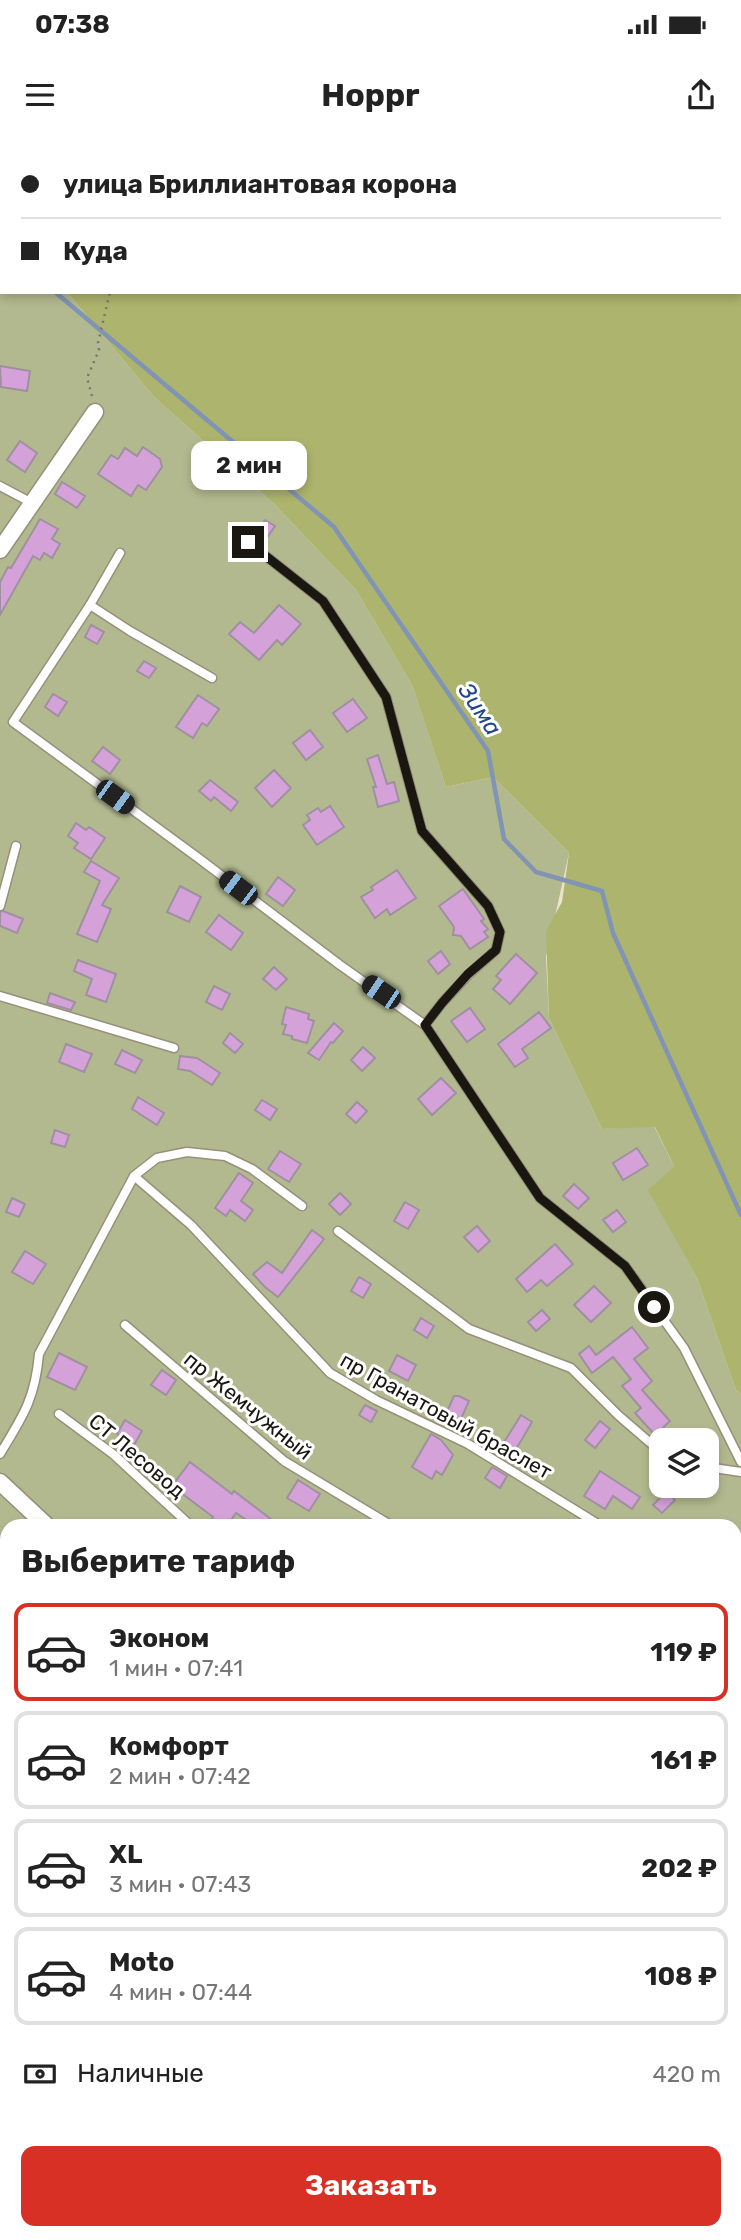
<!DOCTYPE html>
<html lang="ru">
<head>
<meta charset="utf-8">
<style>
	:root { --surface:#fff; --page:#f2f2f2; --text:#222; --muted:#767676; --line:#e0e0e0; --accent:#d93025 }
	body { margin:0; font-family:Rubik,sans-serif; background:var(--page); color:var(--text); height:100vh; display:flex; flex-direction:column; font-size:26px; white-space:nowrap }
	* { box-sizing:border-box; margin:0 }
	p { font-size:23px; color:var(--muted) }
	.icon { flex:none; width:38px; height:38px; fill:none; stroke:currentColor; stroke-width:2; stroke-linecap:round; stroke-linejoin:round }
	.map { position:relative; flex:1; overflow:hidden }
	.sheet { position:absolute; left:0px; top:1379px; width:742px; height:721px; display:flex; flex-direction:column; background:var(--surface); border-radius:21px 21px 0 0; box-shadow:0 4px 10px #0003 }
	.sheet>* { flex:none }
	.banner { position:absolute; left:0px; top:0px; width:742px; height:154px; box-shadow:0 4px 10px #0003; display:grid; align-content:center; height:154px; padding:0 21px; background:var(--surface) }
	.fabs { position:absolute; left:649px; top:1288px; display:grid; gap:14px }
	.fabs a { display:grid; place-items:center; width:70px; height:70px; border-radius:14px; background:var(--surface); box-shadow:0 4px 10px #0003; font-size:35px }
	.end { position:absolute; width:32px; height:32px; margin:-16px; border:9px solid #1a1710; background:#fff; box-shadow:0 0 0 4px #fff }
	.from { border-radius:50% }
	.bubble { position:absolute; height:49px; border-radius:14px; background:var(--surface); box-shadow:0 4px 10px #0003; font-size:23px; font-weight:700; line-height:49px; text-align:center }
	.car { position:absolute; width:21px; height:42px; margin:-21px -10px; border-radius:9px; box-shadow:0 0 5px 2px #0007; background:linear-gradient(#222 24%,#8ab4d8 0 40%,#222 0 76%,#8ab4d8 0 86%,#222 0) }
	.banner b { display:flex; align-items:center; gap:24px; height:66px; font-size:26px }
	.banner b+b { border-top:2px solid var(--line) }
	.banner i { width:18px; height:18px; background:var(--text) }
	ul { padding:0; list-style:none }
	li { display:flex; align-items:center; gap:21px; height:98px; margin:0 14px 10px; padding:0 7px; border:4px solid var(--line); border-radius:14px }
	li div { flex:1 }
	li b { display:block; font-size:26px }
	li em { font-style:normal; font-weight:700 }
	li.on { border-color:var(--accent) }
	li>.icon { width:63px; height:63px; stroke-width:1.5 }
	h2 { padding:0 21px; font-size:32px; line-height:84px }
	.pay { display:flex; align-items:center; gap:18px; height:77px; padding:0 21px; font-size:26px }
	.pay p { margin-inline-start:auto }
	.action { display:flex; gap:14px; margin-top:auto; padding:14px 21px }
	.action a { flex:1; height:80px; border-radius:14px; background:var(--accent); color:#fff; font-size:28px; font-weight:700; line-height:80px; text-align:center }
	.status { display:flex; justify-content:space-between; align-items:center; height:49px; padding:0 35px; background:var(--surface); direction:ltr }
	.status svg { height:19px; fill:currentColor }
	header { display:flex; justify-content:space-between; align-items:center; height:91px; padding:0 21px; background:var(--surface); font-size:32px; font-weight:700 }
	.map>svg:first-child { display:block }
	.green { fill:#b3b98f; fill-rule:evenodd }
	.forest { fill:#acb46d }
	.lines { fill:none; stroke-linecap:round; stroke-linejoin:round }
	.stream { stroke:#8294b4; stroke-width:4.5 }
	.building { fill:#d4a2d9; stroke:#9f90a0; stroke-width:2 }
	.lane-casing { stroke:#988f7b; stroke-width:11 }
	.street-casing { stroke:#988f7b; stroke-width:19 }
	.secondary-casing { stroke:#988f7b; stroke-width:26 }
	.path { stroke:#7b7567; stroke-width:2.5; stroke-dasharray:2 5; stroke-linecap:butt }
	.lane { stroke:#fff; stroke-width:8 }
	.street { stroke:#fff; stroke-width:16 }
	.secondary { stroke:#fff; stroke-width:23 }
	.route { stroke:#1a1710; stroke-width:9 }
	.labels { text-anchor:middle; stroke-width:6; stroke-linejoin:round; paint-order:stroke }
	.street-label { font-size:21px; fill:#1a1710; stroke:#fff }
	.water-label { font-size:23px; font-style:italic; fill:#22478d; stroke:#fff }
</style>
</head>
<body>
<div class="status"><b>07:38</b><svg viewBox="0 0 49 12"><path d="M0 12V9h3v3zM5 12V6h3v6zM10 12V3h3v9zM15 12V0h3v12zM26 1h20v11H26zM47 4h2v5h-2z"/></svg></div>
<header><svg class="icon" aria-label="menu" viewBox="0 0 24 24"><path d="M4 6h16M4 12h16M4 18h16"/></svg>Hoppr<svg class="icon" aria-label="share" viewBox="0 0 24 24"><path d="M12 15V3M7 8l5-5 5 5M5 13v7h14v-7"/></svg></header>
<div class="map">
<svg width="741" height="2100" viewBox="0 0 741 2100">
	<rect width="100%" height="100%" fill="#ece2cd"/>
	<path class="green" d="M0,134H2V152H67L154,257L274,364L356,450L412,545L446,647L493,637L569,713L546,817L549,878L602,989L654,986L674,1026L649,1050L697,1138L736,1250L741,1254V1532L735,1537V1386H7V2093H274L268,2100H0ZM662,1300H707V1346H662Z"/>
	<g class="forest">
		<path d="M0,0H741V1254L736,1250L697,1138L648,1050L674,1026L655,987L602,989L549,878L546,791L562,762L569,713L493,637L446,647L412,545L356,450L274,364L154,257L67,152H740V2H2V134H0Z"/>
		<path d="M165,2093H288L281,2100H145Z"/>
	</g>
	<g class="lines">
		<g class="stream">
			<path d="M0,104L2,106"/>
			<path d="M55,152L334,387L488,611L504,699L536,732L602,751L613,793L741,1075"/>
		</g>
	</g>
	<g class="building">
		<path d="M0,226L30,231L27,251L1,247Z"/>
		<path d="M20,301L37,313L25,332L7,320Z"/>
		<path d="M143,307L160,319L162,327L146,350L138,345L131,356L98,334L111,315L118,319L125,308L137,316Z"/>
		<path d="M62,342L85,356L77,368L55,354Z"/>
		<path d="M40,379L58,389L52,399L60,404L52,418L44,413L40,420L33,416L0,475V442L8,427L11,428Z"/>
		<path d="M265,380L275,386L264,402L255,395Z"/>
		<path d="M279,465L301,484L282,505L277,500L259,520L229,494L240,482L254,493Z"/>
		<path d="M91,485L104,492L97,504L85,497Z"/>
		<path d="M144,521L156,528L149,538L137,531Z"/>
		<path d="M53,554L67,562L58,576L45,567Z"/>
		<path d="M198,555L219,569L207,586L202,583L193,598L176,587Z"/>
		<path d="M353,559L367,578L347,592L333,573Z"/>
		<path d="M310,590L323,607L306,620L293,603Z"/>
		<path d="M103,607L120,620L110,634L92,621Z"/>
		<path d="M378,615L387,644L394,642L399,661L378,667L373,647H376L367,619Z"/>
		<path d="M274,630L291,648L272,667L255,648Z"/>
		<path d="M210,640L238,662L231,671L214,657L211,661L199,651Z"/>
		<path d="M330,666L344,687L317,705L303,685L310,680L307,675L318,668L321,672Z"/>
		<path d="M76,683L86,690L89,687L105,698L91,719L74,708L78,703L68,696Z"/>
		<path d="M91,721L119,738L102,765L111,769L97,802L77,794L100,741L84,732Z"/>
		<path d="M397,730L416,758L390,775L387,769L375,778L361,757L373,750L371,747Z"/>
		<path d="M278,737L295,750L283,766L266,754Z"/>
		<path d="M180,746L201,757L189,782L167,772Z"/>
		<path d="M463,749L484,779L481,781L488,789L484,792L488,797L470,809L461,796L453,795L454,787L439,766Z"/>
		<path d="M3,771L23,779L17,793L0,786V772Z"/>
		<path d="M219,775L243,793L231,810L206,792Z"/>
		<path d="M441,811L450,824L438,834L428,821Z"/>
		<path d="M516,814L537,833L510,864L493,849L501,840L496,836Z"/>
		<path d="M78,820L116,834L106,862L86,855L92,839L74,831Z"/>
		<path d="M274,827L287,839L276,850L263,839Z"/>
		<path d="M214,846L230,854L222,870L206,862Z"/>
		<path d="M50,853L75,862L71,870L47,863Z"/>
		<path d="M286,867L309,874L308,879L314,881L307,903L292,899V896L283,894L286,885L282,884Z"/>
		<path d="M470,868L485,889L467,902L451,881Z"/>
		<path d="M539,872L551,888L522,909L528,918L515,927L498,904Z"/>
		<path d="M334,883L343,891L333,903L331,902L319,920L308,913Z"/>
		<path d="M230,893L243,904L235,913L223,903Z"/>
		<path d="M66,904L92,914L84,932L59,922Z"/>
		<path d="M363,907L375,918L362,931L351,920Z"/>
		<path d="M122,910L142,920L135,933L115,924Z"/>
		<path d="M180,916L197,918L220,933L212,945L190,931L178,929Z"/>
		<path d="M441,938L456,953L432,975L418,959Z"/>
		<path d="M138,957L164,973L157,985L132,969Z"/>
		<path d="M262,960L277,969L270,980L255,970Z"/>
		<path d="M357,962L367,971L356,983L346,974Z"/>
		<path d="M55,990L69,995L65,1007L51,1003Z"/>
		<path d="M637,1008L648,1025L623,1040L613,1023Z"/>
		<path d="M280,1011L301,1024L289,1042L268,1029Z"/>
		<path d="M239,1033L253,1043L241,1061L253,1070L245,1081L230,1070L226,1076L215,1068Z"/>
		<path d="M574,1044L589,1058L578,1069L563,1056Z"/>
		<path d="M340,1053L351,1064L340,1075L329,1064Z"/>
		<path d="M12,1058L25,1064L19,1077L6,1072Z"/>
		<path d="M405,1062L419,1070L408,1089L394,1081Z"/>
		<path d="M617,1070L626,1082L613,1092L603,1080Z"/>
		<path d="M477,1086L490,1101L478,1112L464,1097Z"/>
		<path d="M312,1090L324,1099L278,1157L265,1147L253,1134L267,1122L282,1133Z"/>
		<path d="M555,1104L573,1124L547,1146L541,1140L527,1152L516,1139Z"/>
		<path d="M25,1111L46,1124L33,1144L12,1132Z"/>
		<path d="M359,1137L371,1144L363,1158L351,1151Z"/>
		<path d="M594,1146L611,1163L591,1182L574,1165Z"/>
		<path d="M542,1170L550,1179L536,1191L528,1182Z"/>
		<path d="M421,1178L434,1186L427,1198L414,1190Z"/>
		<path d="M632,1187L648,1208L634,1219L652,1241L642,1250L670,1281L655,1295L635,1273L641,1268L622,1246L631,1239L613,1217L592,1233L579,1214L589,1206L596,1215Z"/>
		<path d="M59,1213L87,1227L75,1250L47,1237Z"/>
		<path d="M397,1215L416,1225L408,1241L389,1231Z"/>
		<path d="M162,1230L176,1240L166,1255L151,1245Z"/>
		<path d="M454,1256H459L469,1261L460,1281L446,1274Z"/>
		<path d="M365,1265L377,1271L371,1282L359,1275Z"/>
		<path d="M521,1275L532,1282L515,1311L503,1304Z"/>
		<path d="M125,1280L142,1291L134,1305L117,1294Z"/>
		<path d="M600,1281L610,1289L595,1308L585,1300Z"/>
		<path d="M431,1294L441,1300L453,1315L442,1335L436,1331L432,1339L412,1327Z"/>
		<path d="M190,1322L232,1354L234,1351L280,1386H255L236,1373L227,1386H217L211,1381L213,1377L172,1346Z"/>
		<path d="M492,1327L507,1336L500,1348L485,1338Z"/>
		<path d="M600,1331L640,1357L632,1369L613,1356L605,1369L584,1356Z"/>
		<path d="M298,1340L320,1354L309,1371L287,1358Z"/>
		<path d="M666,1352L675,1360L662,1373L653,1365Z"/>
	</g>
	<g class="lines">
		<g class="lane-casing">
			<g id="lane">
				<path d="M0,346L32,363"/>
				<path d="M248,402L323,461L386,557L422,691L488,766L500,792L496,810L469,834L442,863L425,885"/>
				<path d="M120,413L90,465L13,582L197,717L340,825L425,885L540,1058L625,1126L684,1208L741,1322"/>
				<path d="M90,465L130,491L212,538"/>
				<path d="M0,766L16,706"/>
				<path d="M0,856L174,908"/>
				<path d="M134,1036L191,1085L330,1233L376,1260L468,1304L601,1386"/>
				<path d="M338,1091L469,1189L571,1228L618,1275L662,1313"/>
				<path d="M125,1185L284,1321L392,1386"/>
				<path d="M59,1274L113,1314L191,1386"/>
				<path d="M0,1314C23,1276 35,1259 39,1214L134,1036L157,1018L187,1012L225,1016L252,1029L302,1066"/>
				<path d="M707,1327L741,1332"/>
				<path d="M735,1498L741,1508"/>
				<path d="M4,1508L7,1504"/>
				<path d="M0,1630L7,1626"/>
				<path d="M735,1704L741,1700"/>
				<path d="M735,1729L741,1737"/>
				<path d="M735,1794L741,1790"/>
				<path d="M0,1899L7,1902"/>
				<path d="M0,2041L7,2045"/>
				<path d="M394,2097L420,2094L429,2100"/>
				<path d="M25,2100L27,2093"/>
				<path d="M248,2100L251,2093"/>
				<path d="M615,2100L623,2093"/>
			</g>
		</g>
		<g class="street-casing">
			<g id="street">
				<path d="M0,410L95,272"/>
				<path d="M0,1342L47,1386"/>
				<path d="M735,1546L741,1540"/>
				<path d="M333,2100L347,2095L391,2097L395,2100"/>
			</g>
		</g>
		<g class="secondary-casing">
			<path id="secondary" d="M735,1941L741,1951"/>
		</g>
		<g class="path">
			<path d="M132,2V0"/>
			<path d="M92,256L87,238L99,210L98,203L110,152"/>
			<path d="M735,1879L741,1875"/>
			<path d="M735,1897L741,1904"/>
			<path d="M735,1913L741,1921"/>
		</g>
		<use href="#lane" class="lane"/>
		<use href="#street" class="street"/>
		<use href="#secondary" class="secondary"/>
	</g>
	<g class="lines">
		<path class="route" d="M248,402L323,461L386,557L422,691L488,766L500,792L496,810L468,834L442,863L425,885L540,1058L625,1126L654,1167"/>
	</g>
	<g class="labels">
		<g class="street-label">
			<text transform="translate(248 1266) rotate(39)" y="7">пр Жемчужный</text>
			<text transform="translate(446 1276) rotate(29)" y="7">пр Гранатовый браслет</text>
			<text transform="translate(137 1316) rotate(40)" y="7">СТ Лесовод</text>
		</g>
		<g class="water-label">
			<text transform="translate(480 569) rotate(56)" y="8">Зима</text>
		</g>
	</g>
</svg>
<div class="fabs">
<a><svg class="icon" aria-label="layers" viewBox="0 0 24 24"><path d="M12 4l9 5-9 5-9-5zM3 14l9 5 9-5"/></svg></a>
</div>
<i class="end from" style="left:654px;top:1167px"></i>
<i class="end" style="left:248px;top:402px"></i>
<div class="bubble" style="left:191px;top:301px;width:116px">2 мин</div>
<i class="car" style="left:115px;top:657px;rotate:126deg"></i>
<i class="car" style="left:238px;top:748px;rotate:307deg"></i>
<i class="car" style="left:381px;top:852px;rotate:304deg"></i>
<div class="banner">
<b><i class="from"></i>улица Бриллиантовая корона</b>
<b><i></i>Куда</b>
</div>
<section class="sheet">
<h2>Выберите тариф</h2>
<ul>
<li class="on"><svg class="icon" aria-label="car" viewBox="0 0 24 24"><path d="M5 17H2v-5l4-1 3-4h7l3 4 3 1v5h-3M9 17h6M6 11h13"/><circle cx="7" cy="17" r="2"/><circle cx="17" cy="17" r="2"/></svg><div><b>Эконом</b><p>1 мин · 07:41</p></div><em>119 ₽</em></li>
<li><svg class="icon" aria-label="car" viewBox="0 0 24 24"><path d="M5 17H2v-5l4-1 3-4h7l3 4 3 1v5h-3M9 17h6M6 11h13"/><circle cx="7" cy="17" r="2"/><circle cx="17" cy="17" r="2"/></svg><div><b>Комфорт</b><p>2 мин · 07:42</p></div><em>161 ₽</em></li>
<li><svg class="icon" aria-label="car" viewBox="0 0 24 24"><path d="M5 17H2v-5l4-1 3-4h7l3 4 3 1v5h-3M9 17h6M6 11h13"/><circle cx="7" cy="17" r="2"/><circle cx="17" cy="17" r="2"/></svg><div><b>XL</b><p>3 мин · 07:43</p></div><em>202 ₽</em></li>
<li><svg class="icon" aria-label="car" viewBox="0 0 24 24"><path d="M5 17H2v-5l4-1 3-4h7l3 4 3 1v5h-3M9 17h6M6 11h13"/><circle cx="7" cy="17" r="2"/><circle cx="17" cy="17" r="2"/></svg><div><b>Moto</b><p>4 мин · 07:44</p></div><em>108 ₽</em></li>
</ul>
<div class="pay"><svg class="icon" aria-label="cash" viewBox="0 0 24 24"><path d="M3 7h18v10H3z"/><circle cx="12" cy="12" r="2"/></svg>Наличные<p>420 m</p></div>
<div class="action"><a>Заказать</a></div>
</section>
</div>
</body>
</html>
